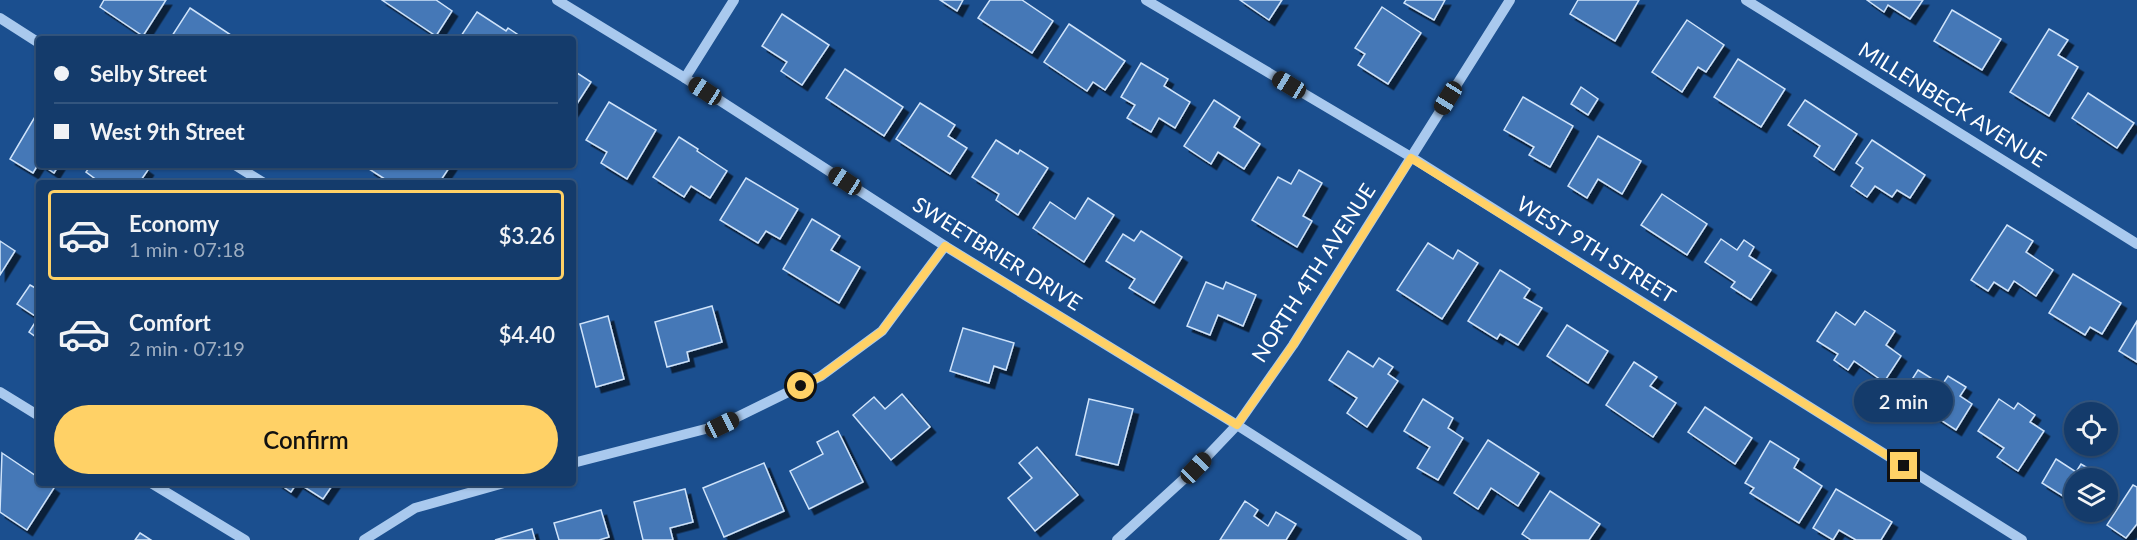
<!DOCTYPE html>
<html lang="en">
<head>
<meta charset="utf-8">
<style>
	:root { --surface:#143b6b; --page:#214673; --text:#f1f3f6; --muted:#9dadc1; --line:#33557e; --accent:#ffd166 }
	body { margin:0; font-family:Lato,sans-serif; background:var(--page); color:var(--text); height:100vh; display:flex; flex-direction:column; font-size:22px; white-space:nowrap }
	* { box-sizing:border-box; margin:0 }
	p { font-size:20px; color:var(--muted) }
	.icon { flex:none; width:33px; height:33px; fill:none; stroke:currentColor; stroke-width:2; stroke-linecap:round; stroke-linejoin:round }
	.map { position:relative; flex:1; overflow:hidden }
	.panel { position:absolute; left:36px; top:180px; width:540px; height:306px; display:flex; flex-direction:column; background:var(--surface); border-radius:6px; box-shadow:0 2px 4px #0004,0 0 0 2px var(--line) }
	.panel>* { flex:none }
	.guide { position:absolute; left:36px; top:36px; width:540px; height:132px; border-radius:6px; box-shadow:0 2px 4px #0004,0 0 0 2px var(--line); display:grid; align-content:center; height:132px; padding:0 18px; background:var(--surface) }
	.controls { position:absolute; left:2064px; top:402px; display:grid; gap:12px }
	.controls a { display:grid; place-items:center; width:54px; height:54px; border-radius:50%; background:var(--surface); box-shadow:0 2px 4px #0004,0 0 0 2px var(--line); font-size:30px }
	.end { position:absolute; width:27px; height:27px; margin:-14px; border:8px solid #ffd166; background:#111; box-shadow:0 0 0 3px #111 }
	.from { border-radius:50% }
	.bubble { position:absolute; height:42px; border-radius:21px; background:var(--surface); box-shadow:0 2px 4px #0004,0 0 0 2px var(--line); font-size:20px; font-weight:600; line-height:42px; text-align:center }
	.car { position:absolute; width:18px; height:36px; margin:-18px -9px; border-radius:8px; box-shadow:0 0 4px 2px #0007; background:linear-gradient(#222 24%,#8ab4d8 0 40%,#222 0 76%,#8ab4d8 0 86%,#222 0) }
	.guide b { display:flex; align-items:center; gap:21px; height:57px; font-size:22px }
	.guide b+b { border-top:2px solid var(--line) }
	.guide i { width:15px; height:15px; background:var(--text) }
	ul { padding:10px 0 0; list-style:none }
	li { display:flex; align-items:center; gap:18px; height:90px; margin:0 12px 9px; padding:0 6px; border:3px solid transparent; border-radius:6px }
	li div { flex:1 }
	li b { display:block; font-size:22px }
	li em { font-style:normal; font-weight:600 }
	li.active { border-color:var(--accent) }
	li>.icon { width:54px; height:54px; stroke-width:1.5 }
	.primary-button { display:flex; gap:12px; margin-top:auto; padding:12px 18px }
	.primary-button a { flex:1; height:69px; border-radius:36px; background:var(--accent); color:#111; font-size:24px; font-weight:600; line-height:69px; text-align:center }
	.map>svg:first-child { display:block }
	.building { fill:#4478b7; stroke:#cfe3fa; stroke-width:1.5; filter:url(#shadow) }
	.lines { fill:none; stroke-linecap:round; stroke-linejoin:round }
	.minor { stroke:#a9c9ee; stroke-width:10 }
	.route { stroke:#ffd166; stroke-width:8 }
	.labels { text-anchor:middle; stroke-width:6; stroke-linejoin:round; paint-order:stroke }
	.street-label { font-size:21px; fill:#fff; stroke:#1b4f8f }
</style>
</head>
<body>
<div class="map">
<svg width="2137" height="540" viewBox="0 0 2137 540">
	<defs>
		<filter id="shadow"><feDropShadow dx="5.5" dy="5.5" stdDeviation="0" flood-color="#0009"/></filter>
	</defs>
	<rect width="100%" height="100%" fill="#1b4f8f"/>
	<g class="building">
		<path d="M104,0H166L143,36L100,7Z"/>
		<path d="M382,0H436L452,11L436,36Z"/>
		<path d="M940,0H963L957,11Z"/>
		<path d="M990,0H1022L1053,21L1032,53L978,18Z"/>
		<path d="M1240,0H1282L1269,20Z"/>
		<path d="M1406,0H1445L1434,20L1404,3Z"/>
		<path d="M1578,0H1639L1615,41L1570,14Z"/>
		<path d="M1867,0H1923L1910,19L1888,5L1884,12Z"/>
		<path d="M1382,7L1421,33L1388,84L1358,65L1365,54L1355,48Z"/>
		<path d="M190,8L237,39H170Z"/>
		<path d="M1952,10L2001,39L1982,70L1934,41Z"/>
		<path d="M477,12L506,31L508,28L523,38L459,39Z"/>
		<path d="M782,14L829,45L802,85L781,71L787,62L762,46Z"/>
		<path d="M1687,20L1724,45L1706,72L1698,67L1682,92L1652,72Z"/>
		<path d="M1069,24L1125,61L1105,90L1093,82L1087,91L1044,62Z"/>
		<path d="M2049,29L2068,40L2058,55L2078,67L2049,116L2010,92Z"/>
		<path d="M1738,59L1785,89L1761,127L1714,97Z"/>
		<path d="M1141,63L1168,79L1164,86L1190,102L1175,128L1159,118L1151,132L1127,118L1135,105L1121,97Z"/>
		<path d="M845,69L903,107L884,136L826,98Z"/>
		<path d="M574,71L591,82L573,110V72Z"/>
		<path d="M1581,87L1598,99L1588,115L1571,104Z"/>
		<path d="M2088,93L2134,123L2117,148L2072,118Z"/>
		<path d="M1523,97L1573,126L1550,167L1529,155L1534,147L1504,130Z"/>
		<path d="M1214,100L1240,117L1234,127L1260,144L1244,169L1218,152L1211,164L1184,146Z"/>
		<path d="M1805,100L1857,134L1834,170L1814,156L1820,146L1788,125Z"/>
		<path d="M609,102L656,130L627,179L601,163L607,152L586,140Z"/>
		<path d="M920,103L955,125L948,136L967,148L950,174L896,139Z"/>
		<path d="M39,110V163L33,173L10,159Z"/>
		<path d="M1598,136L1641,161L1622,194L1598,179L1587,198L1568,186Z"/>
		<path d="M679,137L698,149L697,151L727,171L710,198L691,186L684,197L653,177Z"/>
		<path d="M996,140L1018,154L1020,150L1048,168L1018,215L996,200L999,194L972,177Z"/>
		<path d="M1872,140L1925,175L1910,198L1897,190L1892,197L1875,186L1867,197L1851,186L1863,168L1856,163Z"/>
		<path d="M42,165H59L54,173Z"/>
		<path d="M91,165H141L148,170L139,183H101L86,172Z"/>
		<path d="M372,165H451L439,183H391L369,169Z"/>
		<path d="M1299,170L1322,183L1303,216L1312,221L1297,247L1252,220L1278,177L1291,184Z"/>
		<path d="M746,178L798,209L780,239L766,231L758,243L720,220Z"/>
		<path d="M1662,194L1707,224L1687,255L1641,225Z"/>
		<path d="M1088,198L1114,215L1084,262L1033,228L1050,202L1075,219Z"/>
		<path d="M812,219L840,236L831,250L860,267L839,303L783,269Z"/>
		<path d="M2007,225L2033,241L2026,252L2053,270L2036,296L2014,281L2008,291L1994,282L1988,291L1971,280Z"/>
		<path d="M1141,231L1182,257L1154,303L1129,288L1135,279L1106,261L1123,234L1134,241Z"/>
		<path d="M1721,239L1737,250L1744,240L1754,247L1749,256L1771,270L1751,300L1731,287L1735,282L1705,262Z"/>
		<path d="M0,241L15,251L0,275Z"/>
		<path d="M1428,243L1453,259L1458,250L1478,263L1442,319L1397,290Z"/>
		<path d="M1500,270L1530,289L1524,298L1542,308L1518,345L1500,334L1497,339L1468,321Z"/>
		<path d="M2073,274L2121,303L2102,334L2090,327L2085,335L2049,313Z"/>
		<path d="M1206,282L1223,289L1226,282L1256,295L1243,326L1218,315L1210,335L1187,326Z"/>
		<path d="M30,285L39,290V339L29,332L38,318L17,304Z"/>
		<path d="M712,306L722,342L687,352L689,361L667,367L655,322Z"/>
		<path d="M1865,311L1895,331L1886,345L1901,356L1884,382L1854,361L1848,370L1834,360L1838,354L1817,341L1836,312L1855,325Z"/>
		<path d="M608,316L624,379L596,387L580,324Z"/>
		<path d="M2137,321V362L2119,351Z"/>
		<path d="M1567,325L1608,351L1588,383L1547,356Z"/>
		<path d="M963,328L1014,343L1006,370L994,366L989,383L950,371Z"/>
		<path d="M1348,351L1373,367L1379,358L1393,367L1388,374L1398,381L1367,427L1347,413L1357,398L1329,380Z"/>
		<path d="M1634,362L1657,377L1650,386L1676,403L1653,437L1606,405Z"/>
		<path d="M1918,370L1942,385L1948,376L1966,387L1960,396L1972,404L1956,430L1902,395Z"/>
		<path d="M902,394L930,427L891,460L853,415L874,397L885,409Z"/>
		<path d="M1089,399L1133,409L1118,465L1076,455Z"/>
		<path d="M1423,399L1453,418L1448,428L1463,438L1438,480L1417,468L1430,447L1404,431Z"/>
		<path d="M1999,399L2014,409L2018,403L2035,415L2030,422L2044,431L2018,471L1997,457L2004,448L1978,431Z"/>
		<path d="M1705,407L1752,438L1735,464L1688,432Z"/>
		<path d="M838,431L863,482L809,509L790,471L823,454L817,442Z"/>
		<path d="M1488,440L1539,473L1518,506L1491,488L1478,509L1454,493Z"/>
		<path d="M1770,441L1799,459L1794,468L1822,486L1799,523L1750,493L1754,488L1745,483Z"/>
		<path d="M1037,447L1078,495L1035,531L1008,498L1032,478L1019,463Z"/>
		<path d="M2,453L39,478V483H47L54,488L27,530L0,512Z"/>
		<path d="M2056,459L2076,472L2081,464L2098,474L2095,478H2074V503L2042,483Z"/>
		<path d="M764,463L784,511L724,537L703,488Z"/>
		<path d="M278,483H297L291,492Z"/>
		<path d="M298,483H334L323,499Z"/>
		<path d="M2133,485L2137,487V524L2126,538L2107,525Z"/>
		<path d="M685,489L693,522L670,528L673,540H643L634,502Z"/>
		<path d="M1836,489L1892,522L1881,540H1856L1839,530L1833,540L1813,528Z"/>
		<path d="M1550,491L1600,524L1589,540H1531L1522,534Z"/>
		<path d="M1245,501L1258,510L1254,516L1268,526L1276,512L1296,524L1286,540H1220Z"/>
		<path d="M601,510L609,537L599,540H559L554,523Z"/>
		<path d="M532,529L535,540H495Z"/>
		<path d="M140,533L151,540H135Z"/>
	</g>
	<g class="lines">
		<g class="minor">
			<path d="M557,0L685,78L945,246L1237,425L1417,540"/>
			<path d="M1146,0L1411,157L2022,540"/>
			<path d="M1746,0L2137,244"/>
			<path d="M0,18L39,43"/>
			<path d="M685,78L734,0"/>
			<path d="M235,165L264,183"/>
			<path d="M0,392L39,416"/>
			<path d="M573,463L721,425L821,376L882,331L945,246"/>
			<path d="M151,483L245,540"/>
			<path d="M364,540L415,508L504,483"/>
			<path d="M1117,540L1196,468L1237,425L1293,345L1510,0"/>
		</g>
	</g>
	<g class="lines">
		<path class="route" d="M801,386L821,376L882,331L945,246L1237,425L1293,345L1411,158L1904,466"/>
	</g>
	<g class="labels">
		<g class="street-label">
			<text transform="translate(1952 105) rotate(32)" y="7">MILLENBECK AVENUE</text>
			<text transform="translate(1596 250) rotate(32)" y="7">WEST 9TH STREET</text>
			<text transform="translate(997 254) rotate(32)" y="7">SWEETBRIER DRIVE</text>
			<text transform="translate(1314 273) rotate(-57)" y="7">NORTH 4TH AVENUE</text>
		</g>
	</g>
</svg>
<div class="controls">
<a><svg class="icon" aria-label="locate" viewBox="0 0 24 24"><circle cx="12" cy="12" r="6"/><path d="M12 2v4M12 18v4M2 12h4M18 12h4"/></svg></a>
<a><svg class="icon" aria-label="layers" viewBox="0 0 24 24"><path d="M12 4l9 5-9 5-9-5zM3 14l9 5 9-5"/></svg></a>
</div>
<i class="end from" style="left:801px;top:386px"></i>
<i class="end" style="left:1904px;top:466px"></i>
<div class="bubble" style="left:1854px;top:380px;width:99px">2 min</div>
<i class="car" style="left:1289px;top:85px;rotate:301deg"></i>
<i class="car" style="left:705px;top:91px;rotate:303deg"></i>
<i class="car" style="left:1448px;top:98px;rotate:212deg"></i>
<i class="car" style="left:845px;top:181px;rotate:303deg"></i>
<i class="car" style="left:722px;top:425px;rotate:64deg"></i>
<i class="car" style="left:1196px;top:468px;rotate:44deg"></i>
<div class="guide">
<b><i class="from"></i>Selby Street</b>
<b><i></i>West 9th Street</b>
</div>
<section class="panel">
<ul>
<li class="active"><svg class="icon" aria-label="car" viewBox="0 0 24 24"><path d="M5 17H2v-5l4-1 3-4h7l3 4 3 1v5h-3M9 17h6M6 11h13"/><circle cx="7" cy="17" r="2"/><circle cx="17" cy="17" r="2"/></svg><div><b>Economy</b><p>1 min · 07:18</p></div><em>$3.26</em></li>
<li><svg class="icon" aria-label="car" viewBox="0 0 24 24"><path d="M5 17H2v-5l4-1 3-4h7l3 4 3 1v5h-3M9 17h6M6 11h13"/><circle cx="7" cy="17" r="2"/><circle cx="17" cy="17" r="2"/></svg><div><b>Comfort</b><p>2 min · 07:19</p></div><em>$4.40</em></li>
</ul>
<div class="primary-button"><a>Confirm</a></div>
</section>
</div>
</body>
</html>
